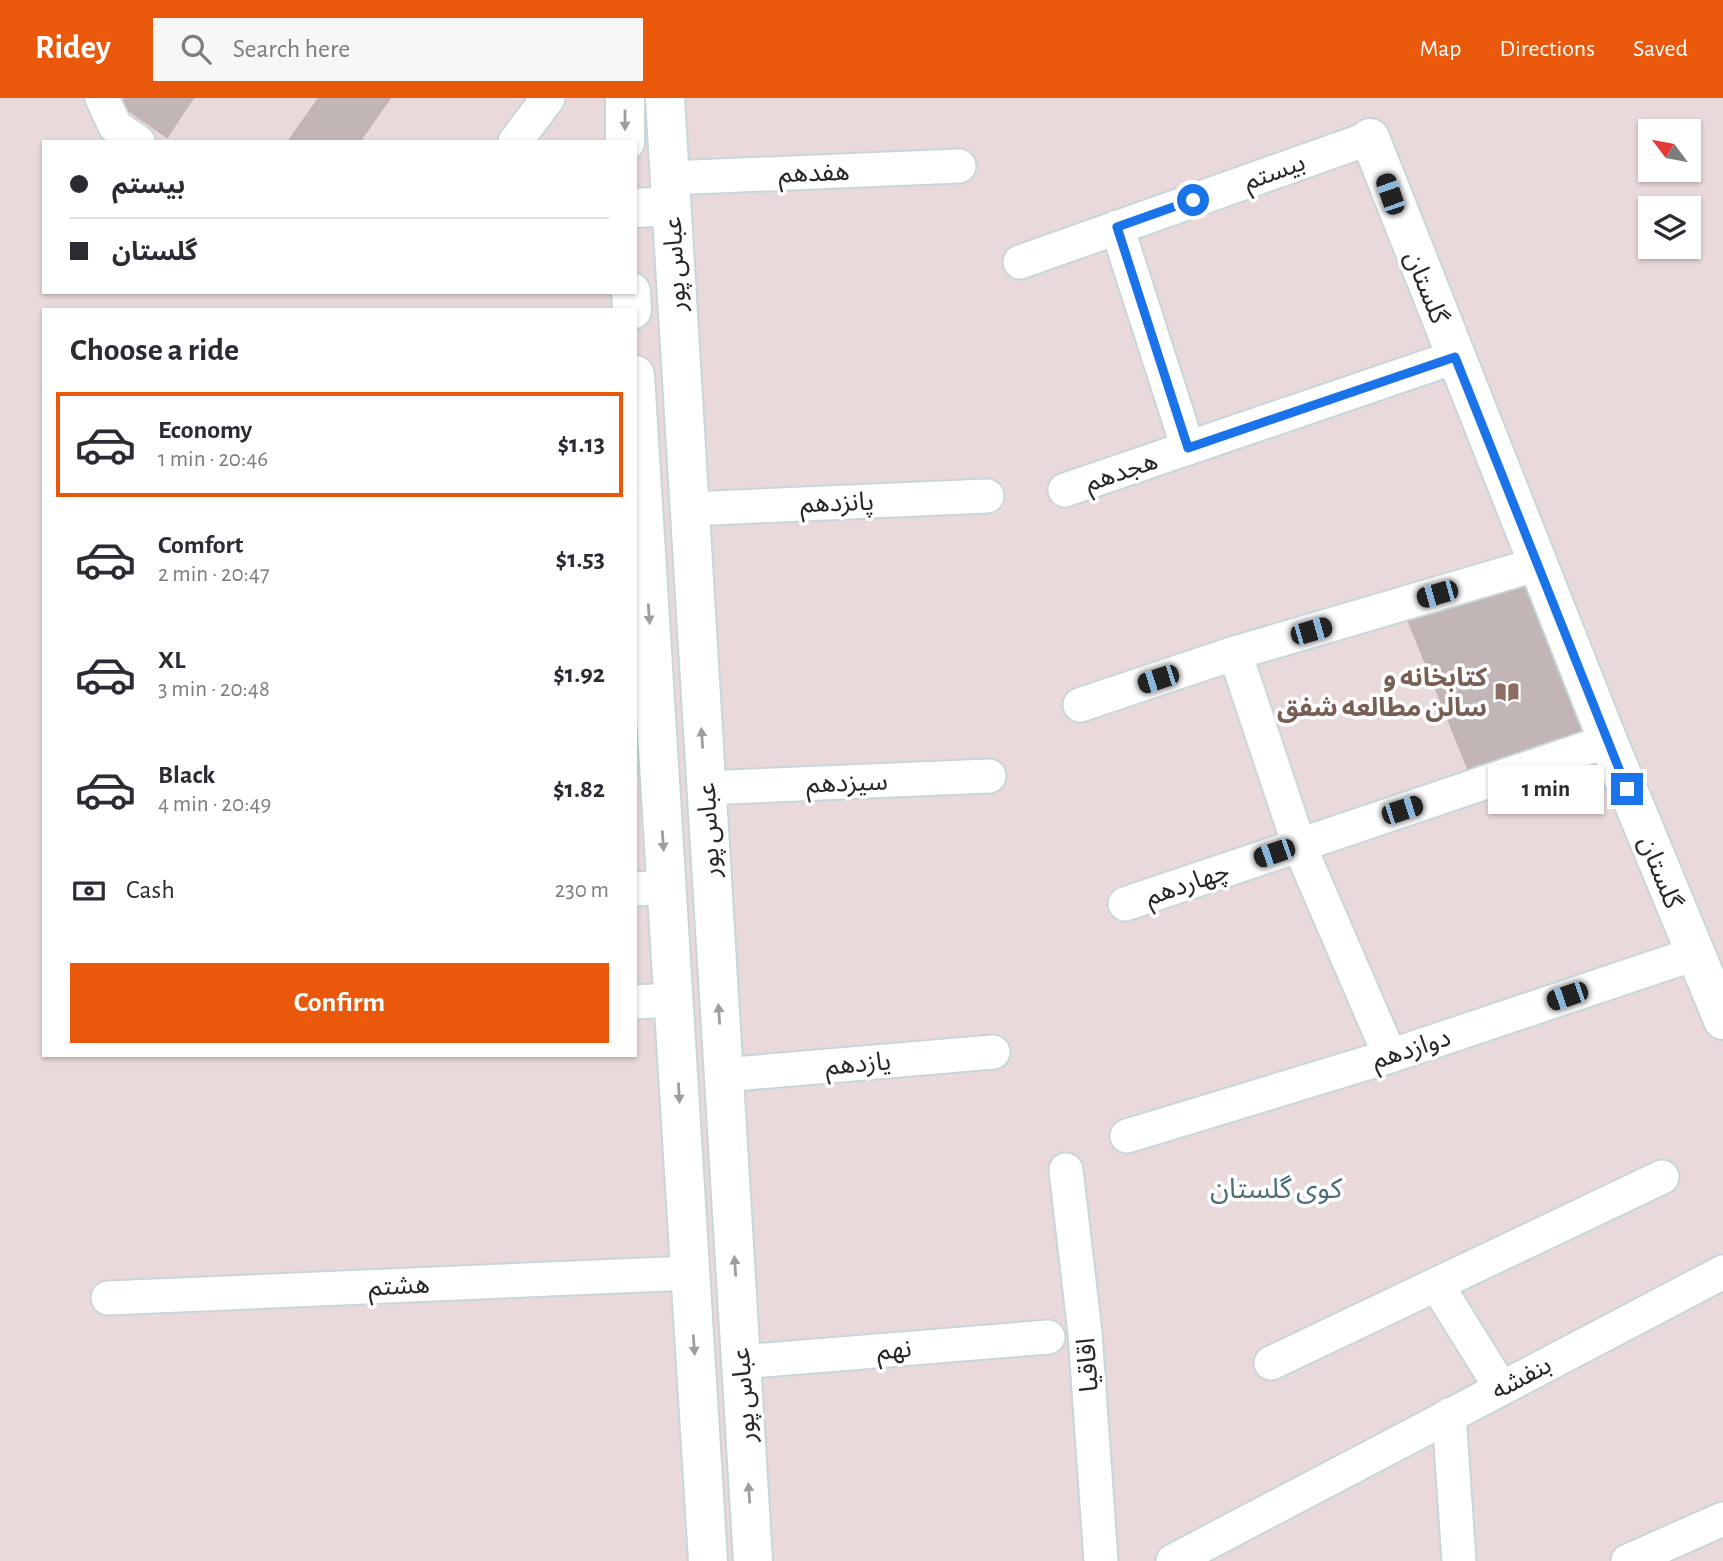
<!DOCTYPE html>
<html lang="en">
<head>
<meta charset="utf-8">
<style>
	:root { --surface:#fff; --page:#f7f7f7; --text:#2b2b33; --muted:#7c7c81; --line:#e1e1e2; --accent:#ea580c }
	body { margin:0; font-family:"Alegreya Sans","Noto Sans Arabic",sans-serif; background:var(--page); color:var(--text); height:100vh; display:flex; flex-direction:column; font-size:26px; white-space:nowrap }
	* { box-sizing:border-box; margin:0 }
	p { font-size:23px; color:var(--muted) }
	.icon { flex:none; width:38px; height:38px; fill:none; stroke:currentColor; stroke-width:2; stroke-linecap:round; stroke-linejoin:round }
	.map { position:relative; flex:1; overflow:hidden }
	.drawer { position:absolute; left:42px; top:210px; width:595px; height:749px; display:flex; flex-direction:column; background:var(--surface); border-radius:0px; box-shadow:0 2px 5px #0004 }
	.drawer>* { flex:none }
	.guide { position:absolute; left:42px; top:42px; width:595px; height:154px; border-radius:0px; box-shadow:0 2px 5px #0004; display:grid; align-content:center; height:154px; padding:0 28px; background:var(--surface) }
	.needle { width:46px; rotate:302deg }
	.controls { position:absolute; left:1638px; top:21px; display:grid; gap:14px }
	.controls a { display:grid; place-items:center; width:63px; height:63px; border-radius:0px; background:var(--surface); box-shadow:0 2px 5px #0004; font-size:35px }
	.end { position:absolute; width:32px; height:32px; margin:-16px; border:9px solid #1a73e8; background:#fff; box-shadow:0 0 0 4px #fff }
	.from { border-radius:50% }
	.bubble { position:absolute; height:49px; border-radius:0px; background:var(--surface); box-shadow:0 2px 5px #0004; font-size:23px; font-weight:700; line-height:49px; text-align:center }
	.car { position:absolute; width:21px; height:42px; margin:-21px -10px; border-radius:9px; box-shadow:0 0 5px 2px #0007; background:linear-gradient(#222 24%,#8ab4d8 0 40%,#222 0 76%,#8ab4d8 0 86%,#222 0) }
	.guide b { display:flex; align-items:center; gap:24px; height:66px; font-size:26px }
	.guide b+b { border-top:2px solid var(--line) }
	.guide i { width:18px; height:18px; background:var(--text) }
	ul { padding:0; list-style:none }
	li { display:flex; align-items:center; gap:21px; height:105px; margin:0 14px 10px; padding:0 14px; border:4px solid transparent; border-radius:0px }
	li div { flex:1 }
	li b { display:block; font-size:26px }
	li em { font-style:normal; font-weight:700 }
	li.selected { border-color:var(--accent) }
	li>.icon { width:63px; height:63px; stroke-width:1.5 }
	h2 { padding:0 28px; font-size:32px; line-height:84px }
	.pay { display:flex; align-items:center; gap:18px; height:77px; padding:0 28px; font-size:26px }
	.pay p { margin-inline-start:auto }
	.button { display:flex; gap:14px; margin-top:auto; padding:14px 28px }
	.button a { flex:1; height:80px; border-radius:0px; background:var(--accent); color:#fff; font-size:28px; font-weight:700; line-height:80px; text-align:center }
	header { display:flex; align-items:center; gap:42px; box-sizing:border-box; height:98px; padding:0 35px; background:var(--accent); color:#fff }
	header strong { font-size:33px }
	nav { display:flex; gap:38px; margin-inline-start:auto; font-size:24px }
	.search { width:490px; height:63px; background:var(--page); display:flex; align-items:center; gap:18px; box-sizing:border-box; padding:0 24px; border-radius:0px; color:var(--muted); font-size:26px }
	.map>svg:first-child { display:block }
	.building { fill:#c2b5b6; stroke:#c4b3b4; stroke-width:2 }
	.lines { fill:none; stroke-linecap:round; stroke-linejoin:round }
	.street-casing { stroke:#c7d7d9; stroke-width:37 }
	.secondary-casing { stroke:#c7d7d9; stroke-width:42 }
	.street { stroke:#fff; stroke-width:33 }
	.secondary { stroke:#fff; stroke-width:38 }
	.oneway { fill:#9e9e9e }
	.route { stroke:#1a73e8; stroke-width:9 }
	.labels { text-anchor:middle; stroke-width:7; stroke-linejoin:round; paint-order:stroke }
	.street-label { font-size:26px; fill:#272727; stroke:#fff }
	.education-label { font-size:26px; font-weight:bold; fill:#785e54; stroke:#fff; text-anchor:end }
	.neighbourhood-label { font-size:28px; fill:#4a7076; stroke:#fff }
</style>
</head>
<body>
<header>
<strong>Ridey</strong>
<div class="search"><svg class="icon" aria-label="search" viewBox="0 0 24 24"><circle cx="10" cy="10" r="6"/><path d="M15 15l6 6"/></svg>Search here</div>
<nav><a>Map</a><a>Directions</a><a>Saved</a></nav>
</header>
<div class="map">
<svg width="1723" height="1463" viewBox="0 0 1723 1463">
	<rect width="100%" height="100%" fill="#ead9db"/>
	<g class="building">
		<path d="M126,0H193L167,39L121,7Z"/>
		<path d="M319,0H390L359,44H288Z"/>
		<path d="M1530,473L1591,630L1469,673L1407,519Z"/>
	</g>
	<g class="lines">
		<g class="street-casing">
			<g id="street">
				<path d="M102,0L115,28L138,44"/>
				<path d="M515,44L548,0"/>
				<path d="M669,80L959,68"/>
				<path d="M1117,129L1188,350"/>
				<path d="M1020,164L1370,40"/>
				<path d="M1065,392L1455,259"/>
				<path d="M688,411L987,398"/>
				<path d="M1235,555L1299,747L1390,958"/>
				<path d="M1080,607L1235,555L1538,466"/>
				<path d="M705,690L989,678"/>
				<path d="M635,791L666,789"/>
				<path d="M1125,806L1608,643"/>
				<path d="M635,904L673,902"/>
				<path d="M723,977L993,954"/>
				<path d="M1127,1038L1390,958L1694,856"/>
				<path d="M1066,1072L1085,1235L1101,1463"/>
				<path d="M1437,1187L1501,1290"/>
				<path d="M108,1200L690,1175"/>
				<path d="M741,1264L1048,1239"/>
				<path d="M1271,1265L1662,1079"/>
				<path d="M1449,1317L1459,1463"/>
				<path d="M1173,1463L1723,1174"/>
				<path d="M1628,1463L1723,1421"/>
			</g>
		</g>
		<g class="secondary-casing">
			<g id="secondary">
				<path d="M625,0V44"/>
				<path d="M665,0L753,1463"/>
				<path d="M1370,40L1608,643L1723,922"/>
				<path d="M635,110L671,108"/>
				<path d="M631,194L632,212"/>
				<path d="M635,277L708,1463"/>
			</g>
		</g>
		<use href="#street" class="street"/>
		<use href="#secondary" class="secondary"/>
	</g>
	<defs><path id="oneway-solid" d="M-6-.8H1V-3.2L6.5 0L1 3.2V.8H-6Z" transform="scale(1.75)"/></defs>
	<g class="oneway">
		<use href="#oneway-solid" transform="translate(625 22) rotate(90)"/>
		<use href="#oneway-solid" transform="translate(649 516) rotate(86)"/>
		<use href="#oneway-solid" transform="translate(702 640) rotate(-94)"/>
		<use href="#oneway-solid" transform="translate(663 743) rotate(86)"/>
		<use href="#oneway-solid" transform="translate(719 916) rotate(-94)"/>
		<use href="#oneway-solid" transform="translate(679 995) rotate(87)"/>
		<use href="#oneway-solid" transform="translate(735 1168) rotate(-94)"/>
		<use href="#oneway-solid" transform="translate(694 1247) rotate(86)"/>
		<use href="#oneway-solid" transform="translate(749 1395) rotate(-94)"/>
	</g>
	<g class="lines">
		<path class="route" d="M1193,102L1117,129L1188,350L1455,259L1627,691"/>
	</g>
	<defs>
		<g id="library-bare" transform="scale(1.89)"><path d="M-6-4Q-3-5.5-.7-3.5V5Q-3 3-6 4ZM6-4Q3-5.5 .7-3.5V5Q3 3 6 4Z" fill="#8d6e63" stroke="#fff" stroke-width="2.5" paint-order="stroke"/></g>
	</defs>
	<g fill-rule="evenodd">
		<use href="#library-bare" x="1507" y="594"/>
	</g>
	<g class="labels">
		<g class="street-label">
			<text transform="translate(1274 73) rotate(-20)" y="9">بیستم</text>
			<text transform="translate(814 74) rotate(-2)" y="9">هفدهم</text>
			<text transform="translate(674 166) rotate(-93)" y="9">عباس پور</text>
			<text transform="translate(1427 189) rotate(68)" y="9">گلستان</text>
			<text transform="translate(1121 373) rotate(-19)" y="9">هجدهم</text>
			<text transform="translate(837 404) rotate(-2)" y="9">پانزدهم</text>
			<text transform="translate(847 684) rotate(-2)" y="9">سیزدهم</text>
			<text transform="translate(708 732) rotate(-93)" y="9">عباس پور</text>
			<text transform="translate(1661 774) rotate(68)" y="9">گلستان</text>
			<text transform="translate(1187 785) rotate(-19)" y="9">چهاردهم</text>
			<text transform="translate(1411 950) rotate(-18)" y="9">دوازدهم</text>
			<text transform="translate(858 965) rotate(-5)" y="9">یازدهم</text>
			<text transform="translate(399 1187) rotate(-3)" y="9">هشتم</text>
			<text transform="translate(894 1251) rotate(-5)" y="9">نهم</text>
			<text transform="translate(1087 1267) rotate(-94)" y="9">اقاقیا</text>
			<text transform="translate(1521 1279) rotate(-28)" y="9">بنفشه</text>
			<text transform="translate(743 1297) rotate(-94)" y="9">عباس پور</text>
		</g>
		<g class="education-label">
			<text x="1487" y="588">کتابخانه و<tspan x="1487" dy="30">سالن مطالعه شفق</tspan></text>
		</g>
		<g class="neighbourhood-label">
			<text x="1276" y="1100">کوی گلستان</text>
		</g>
	</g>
</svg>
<div class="controls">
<a><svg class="needle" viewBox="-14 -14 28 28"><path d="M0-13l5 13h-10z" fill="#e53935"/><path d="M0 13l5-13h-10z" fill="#7c7c81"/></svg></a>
<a><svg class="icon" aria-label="layers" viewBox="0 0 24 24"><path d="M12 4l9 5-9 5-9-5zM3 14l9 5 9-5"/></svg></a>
</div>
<i class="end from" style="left:1193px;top:102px"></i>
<i class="end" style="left:1627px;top:691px"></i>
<div class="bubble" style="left:1488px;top:667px;width:116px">1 min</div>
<i class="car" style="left:1390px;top:96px;rotate:341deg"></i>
<i class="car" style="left:1437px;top:496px;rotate:254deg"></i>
<i class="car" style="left:1311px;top:533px;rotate:74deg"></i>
<i class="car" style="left:1158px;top:581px;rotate:252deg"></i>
<i class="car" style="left:1402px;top:712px;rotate:72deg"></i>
<i class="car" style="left:1274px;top:755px;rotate:251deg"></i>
<i class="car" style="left:1567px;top:898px;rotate:251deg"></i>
<div class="guide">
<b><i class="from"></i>بیستم</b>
<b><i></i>گلستان</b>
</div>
<section class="drawer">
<h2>Choose a ride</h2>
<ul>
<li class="selected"><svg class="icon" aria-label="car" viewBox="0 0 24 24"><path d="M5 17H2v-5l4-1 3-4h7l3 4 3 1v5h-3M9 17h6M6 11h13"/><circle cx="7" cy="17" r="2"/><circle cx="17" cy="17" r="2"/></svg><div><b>Economy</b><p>1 min · 20:46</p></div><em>$1.13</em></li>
<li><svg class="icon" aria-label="car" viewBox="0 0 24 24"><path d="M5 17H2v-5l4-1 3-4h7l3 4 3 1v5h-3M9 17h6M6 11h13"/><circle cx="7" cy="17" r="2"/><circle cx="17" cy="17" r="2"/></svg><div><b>Comfort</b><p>2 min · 20:47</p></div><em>$1.53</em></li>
<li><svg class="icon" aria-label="car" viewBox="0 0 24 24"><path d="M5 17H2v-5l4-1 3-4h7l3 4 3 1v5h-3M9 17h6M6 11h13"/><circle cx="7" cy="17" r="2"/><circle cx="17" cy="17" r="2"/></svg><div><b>XL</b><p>3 min · 20:48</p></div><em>$1.92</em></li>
<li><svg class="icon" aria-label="car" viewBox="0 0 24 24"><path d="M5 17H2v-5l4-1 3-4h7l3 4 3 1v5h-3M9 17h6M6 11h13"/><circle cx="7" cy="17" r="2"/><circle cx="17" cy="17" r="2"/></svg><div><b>Black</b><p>4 min · 20:49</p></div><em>$1.82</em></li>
</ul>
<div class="pay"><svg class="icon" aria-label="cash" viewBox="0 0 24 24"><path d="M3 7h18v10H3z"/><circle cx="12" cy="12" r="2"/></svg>Cash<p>230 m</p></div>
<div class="button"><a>Confirm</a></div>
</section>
</div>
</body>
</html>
